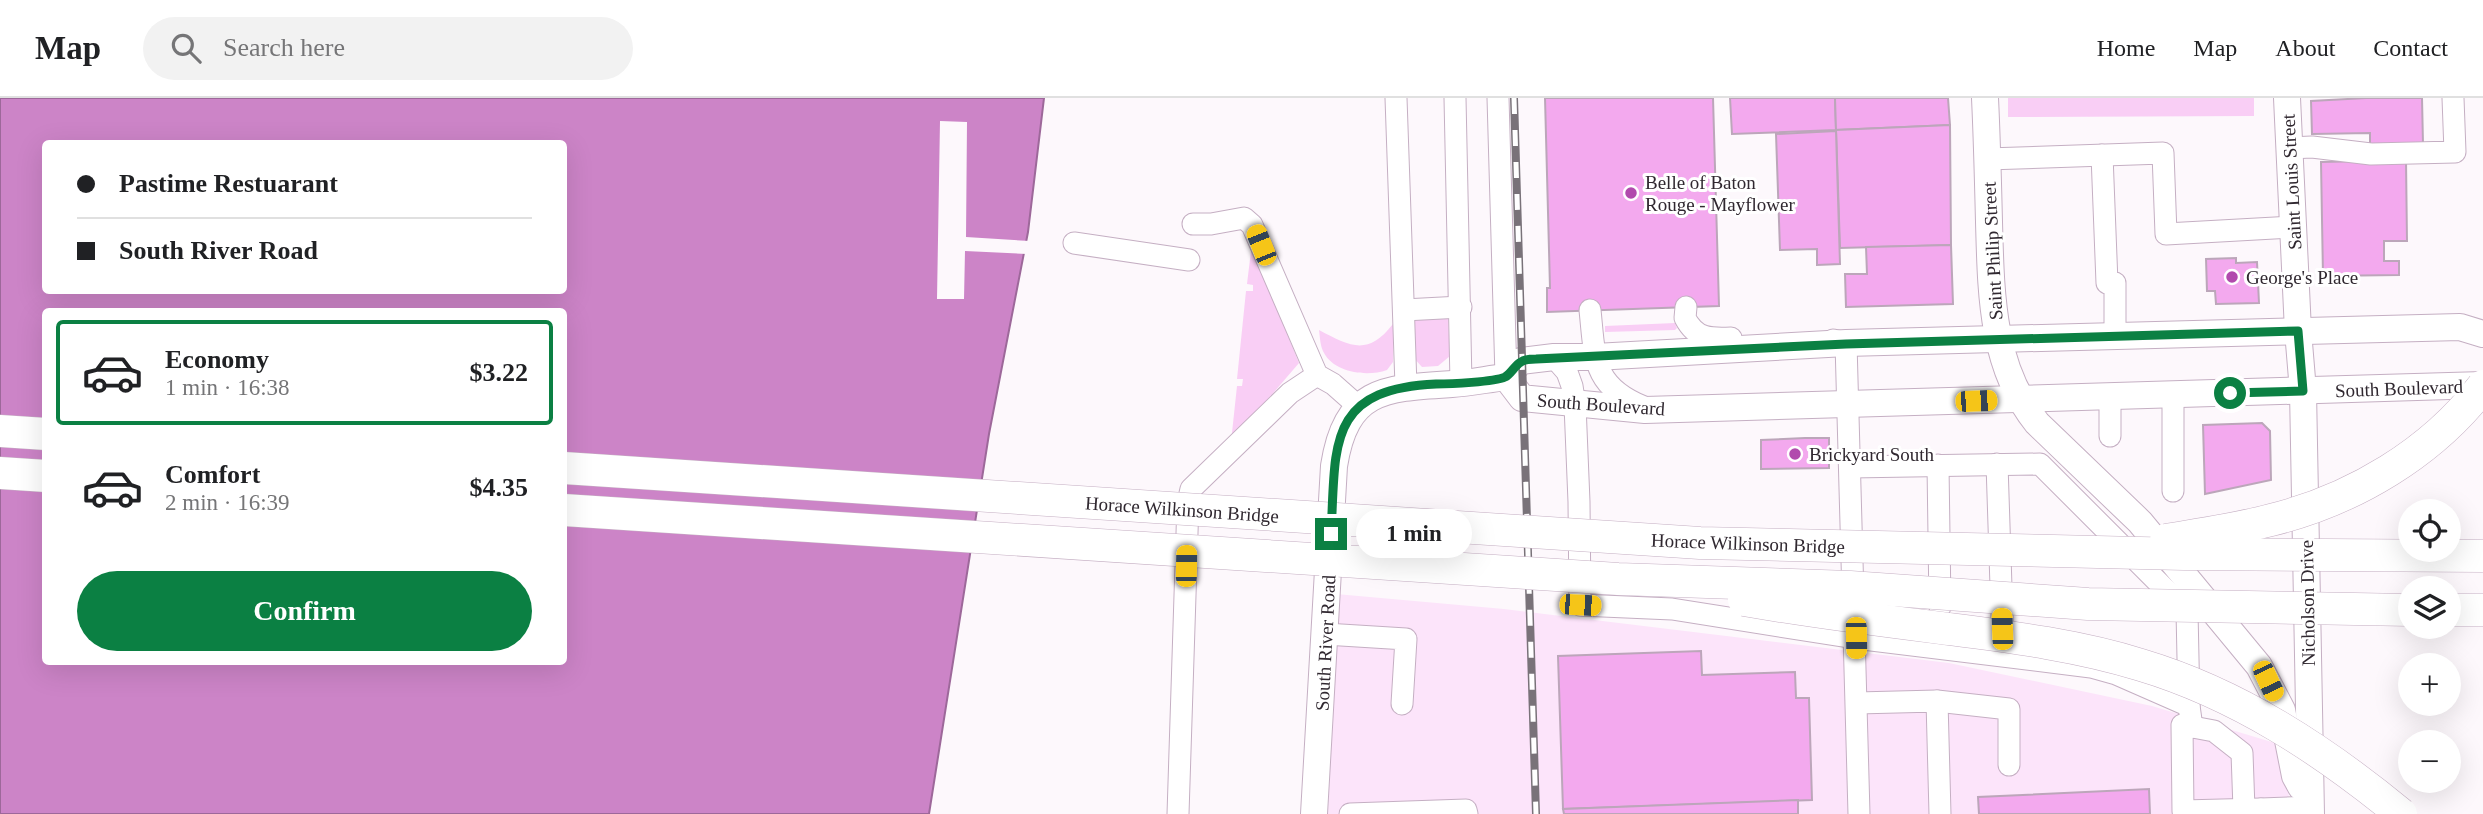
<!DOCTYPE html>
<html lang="en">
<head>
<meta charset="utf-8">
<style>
	:root { --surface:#fff; --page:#f2f2f2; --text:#202124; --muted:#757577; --line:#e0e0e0; --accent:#0b8043 }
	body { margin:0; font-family:Georgia,serif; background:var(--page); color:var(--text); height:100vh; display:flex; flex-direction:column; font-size:26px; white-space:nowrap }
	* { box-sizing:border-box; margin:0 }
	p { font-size:23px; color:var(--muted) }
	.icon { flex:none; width:38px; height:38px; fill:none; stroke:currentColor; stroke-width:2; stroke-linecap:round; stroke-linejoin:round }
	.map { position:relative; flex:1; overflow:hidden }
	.details { position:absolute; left:42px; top:210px; width:525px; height:357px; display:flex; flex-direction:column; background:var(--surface); border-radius:7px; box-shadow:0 7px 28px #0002 }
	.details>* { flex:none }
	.guide { position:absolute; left:42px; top:42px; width:525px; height:154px; border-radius:7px; box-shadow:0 7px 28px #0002; display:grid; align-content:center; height:154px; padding:0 35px; background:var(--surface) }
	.buttons { position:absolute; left:2398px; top:401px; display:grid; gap:14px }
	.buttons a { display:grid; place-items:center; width:63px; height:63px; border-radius:50%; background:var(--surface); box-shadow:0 7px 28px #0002; font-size:35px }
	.end { position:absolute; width:32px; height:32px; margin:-16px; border:9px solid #0b8043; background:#fff; box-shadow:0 0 0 4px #fff }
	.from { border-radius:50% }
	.bubble { position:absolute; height:49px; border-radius:24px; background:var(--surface); box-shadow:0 7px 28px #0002; font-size:23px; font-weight:800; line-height:49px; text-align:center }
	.car { position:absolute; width:21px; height:42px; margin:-21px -10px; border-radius:9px; box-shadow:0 0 5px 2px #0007; background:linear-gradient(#f5c518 24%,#345 0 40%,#f5c518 0 76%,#345 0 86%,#f5c518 0) }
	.guide b { display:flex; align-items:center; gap:24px; height:66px; font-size:26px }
	.guide b+b { border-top:2px solid var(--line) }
	.guide i { width:18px; height:18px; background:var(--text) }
	ul { padding:12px 0 0; list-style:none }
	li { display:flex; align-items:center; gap:21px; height:105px; margin:0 14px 10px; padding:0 21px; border:4px solid transparent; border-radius:7px }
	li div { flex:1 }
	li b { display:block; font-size:26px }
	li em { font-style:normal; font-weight:800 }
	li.selected { border-color:var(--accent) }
	li>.icon { width:63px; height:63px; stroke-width:1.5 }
	.cta { display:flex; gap:14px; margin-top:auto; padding:14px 35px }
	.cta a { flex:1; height:80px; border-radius:42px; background:var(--accent); color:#fff; font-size:28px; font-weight:800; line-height:80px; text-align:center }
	header { display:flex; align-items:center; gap:42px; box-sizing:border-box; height:98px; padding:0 35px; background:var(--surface); border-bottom:2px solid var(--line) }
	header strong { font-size:33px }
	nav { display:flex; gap:38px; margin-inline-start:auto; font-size:24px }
	.search { width:490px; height:63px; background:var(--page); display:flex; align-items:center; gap:18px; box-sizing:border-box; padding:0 24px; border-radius:38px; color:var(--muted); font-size:26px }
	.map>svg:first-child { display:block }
	.built { fill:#fce4fa }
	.green { fill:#f9cef5 }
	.water { fill:#cc84c7; stroke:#9d689a; stroke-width:2; fill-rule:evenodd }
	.pier { fill:#fdf8fc }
	.building { fill:#f3a9ee; stroke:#bca6ba; stroke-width:2 }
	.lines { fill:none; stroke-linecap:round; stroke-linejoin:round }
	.minor-casing { stroke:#c5afc3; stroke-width:23 }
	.major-casing { stroke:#c5afc3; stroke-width:28 }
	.highway-casing { stroke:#c5afc3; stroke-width:33 }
	.minor { stroke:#fff; stroke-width:21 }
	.major { stroke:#fff; stroke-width:26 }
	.highway { stroke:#fff; stroke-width:32 }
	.rail-casing { stroke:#797279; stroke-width:8 }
	.rail { stroke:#fff; stroke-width:5; stroke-dasharray:16; stroke-linecap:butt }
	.highway-bridge-casing { stroke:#c5afc3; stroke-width:33; stroke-linecap:butt }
	.highway-bridge { stroke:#fff; stroke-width:32 }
	.route { stroke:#0b8043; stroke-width:9 }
	.poi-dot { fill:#b14aad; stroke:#fff; stroke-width:2.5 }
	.labels { text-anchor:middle; stroke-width:6; stroke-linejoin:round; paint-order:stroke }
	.poi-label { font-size:19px; fill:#302830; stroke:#fff; text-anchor:start }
	.street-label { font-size:19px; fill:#302830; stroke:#fff }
</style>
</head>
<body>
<header>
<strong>Map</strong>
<div class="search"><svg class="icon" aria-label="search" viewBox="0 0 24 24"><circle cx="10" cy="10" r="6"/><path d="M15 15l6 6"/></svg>Search here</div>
<nav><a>Home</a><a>Map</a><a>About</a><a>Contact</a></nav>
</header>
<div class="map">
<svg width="2483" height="716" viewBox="0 0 2483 716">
	<rect width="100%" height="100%" fill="#fdf8fc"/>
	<path class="built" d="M1336,496L1504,511L1949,565L2152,608L2285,648L2290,716H1328Z"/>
	<g class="green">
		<path d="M2008,0H2254V18L2008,19Z"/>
		<path d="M1251,153L1254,154L1299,265L1231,344L1237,288H1242L1243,281H1237L1246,193H1253V187L1247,186Z"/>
		<path d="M1448,219L1450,258L1438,268L1422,269L1413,259L1414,220Z"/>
		<path d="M1675,225L1677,230L1675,232L1605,234V228Z"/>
		<path d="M1393,226V264L1387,272C1367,279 1335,275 1324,255C1320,248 1320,239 1319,232C1351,249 1368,258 1393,226Z"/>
	</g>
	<path class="water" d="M0,0H1044L1028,134L989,336L929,716H0ZM46,46H564V192H46ZM46,214H564V564H46Z"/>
	<path class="pier" d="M940,23L967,24L966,139L1030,143L1027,156L965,153L964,201H937Z"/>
	<g class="building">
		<path d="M1545,0H1713L1719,208L1547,214V190H1550Z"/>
		<path d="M1730,0H1835L1836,32L1732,36Z"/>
		<path d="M1835,0H1948L1950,27L1836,32Z"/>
		<path d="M2366,0H2422L2423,46L2370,47V35L2312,36L2311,3Z"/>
		<path d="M1950,27L1951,147L1840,150L1836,32Z"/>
		<path d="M1836,33L1840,166L1817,167V151L1780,152L1776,36Z"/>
		<path d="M2406,62L2407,143H2384V163H2399V177L2323,178L2321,64Z"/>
		<path d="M1951,147L1953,206L1846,209L1845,176H1867L1866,149Z"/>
		<path d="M2236,160V165L2257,164L2259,205L2216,206L2215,193H2207L2206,161Z"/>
		<path d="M2262,325L2270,333L2271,382L2205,396L2203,327Z"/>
		<path d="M1805,340H1829V370L1761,371V342Z"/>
		<path d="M1701,553L1702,577L1795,574L1796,600H1809L1812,702L1563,711L1558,558Z"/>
		<path d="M2149,691L2150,716H1979L1978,699Z"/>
		<path d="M1798,702V716H1564L1563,711Z"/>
	</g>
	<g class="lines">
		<g class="minor-casing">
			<g id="minor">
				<path d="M1396,0L1406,288"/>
				<path d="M1455,0L1461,285"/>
				<path d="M1498,0L1506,279"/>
				<path d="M2289,50L2312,49L2371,56L2455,54L2453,0"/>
				<path d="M2102,57L2107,185H2115V237"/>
				<path d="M1987,61L2163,55L2166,136L2294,129"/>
				<path d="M1193,126H1211L1244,120L1252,127L1317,277L1333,286L1359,309"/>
				<path d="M1074,145L1189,162"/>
				<path d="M1686,209L1685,220C1696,241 1710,241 1731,240"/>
				<path d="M1404,212L1461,209"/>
				<path d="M1590,212C1595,260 1592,288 1644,309"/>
				<path d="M1833,242L1846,245L1859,716"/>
				<path d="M1554,259L1567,274L1572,288L1575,307L1579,404L1580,507L1672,511L1855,540L2091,569L2116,576L2189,608"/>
				<path d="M2110,299V338"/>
				<path d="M1997,366L2003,550"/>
				<path d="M1938,367L1940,509"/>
				<path d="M1851,369L2040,366L2187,513L2189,608L2192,629"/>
				<path d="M2173,393V297"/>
				<path d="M1325,536L1406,541L1402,606"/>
				<path d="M1937,603L2009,611V667"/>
				<path d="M1857,605L1937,603L1940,716"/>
				<path d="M2244,711L2242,655L2214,633L2182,627L2183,713L2261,711"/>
				<path d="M1178,716L1188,404L1191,391L1290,295L1317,277"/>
				<path d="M1350,716L1466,712L1467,716"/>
				<path d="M2262,716L2261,711L2311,709"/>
			</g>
		</g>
		<g class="major-casing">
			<g id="major">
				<path d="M1985,0C1987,41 1988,83 1989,124C1991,194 1991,268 2037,325L2140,424L2259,568L2282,612L2295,678L2301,689L2310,695"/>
				<path d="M2287,0L2298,233L2303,293L2311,716"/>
				<path d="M1506,279L1522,300L1645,312L2483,287"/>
				<path d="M1506,279L1521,263L1554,259H1595L1846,245L2460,229L2483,236"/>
				<path d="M1314,716L1334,368C1346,291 1384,290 1452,286C1470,285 1488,281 1506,279"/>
			</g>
		</g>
		<g class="highway-casing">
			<g id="highway">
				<path d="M0,333L46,336"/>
				<path d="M0,375L46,378"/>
				<path d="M2448,512H2483"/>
			</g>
		</g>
		<use href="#minor" class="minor"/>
		<use href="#major" class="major"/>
		<use href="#highway" class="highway"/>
		<g class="rail-casing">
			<path id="rail" d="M1514,0L1536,716"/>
		</g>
		<use href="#rail" class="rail"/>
		<g class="highway-bridge-casing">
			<g id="highway-bridge">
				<path d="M564,370L1700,445L2184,456L2483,458"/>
				<path d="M564,412L1618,481L1850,489L2088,506L2410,512"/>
				<path d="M2166,442C2201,436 2237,431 2271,422C2353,402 2432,355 2483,288"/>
				<path d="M1744,502C1807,513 1869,521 1933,529C2002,538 2074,546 2141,567C2238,596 2323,652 2401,716"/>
			</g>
		</g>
		<use href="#highway-bridge" class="highway-bridge"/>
	</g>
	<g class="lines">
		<path class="route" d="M1331,436C1336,347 1326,291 1436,286C1450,286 1494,284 1505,279C1511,276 1515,267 1521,264C1525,261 1532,261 1536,261L1846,246L2298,233L2303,293L2230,295"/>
	</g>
	<g class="poi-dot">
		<circle cx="1631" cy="95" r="7"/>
		<circle cx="2232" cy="179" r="7"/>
		<circle cx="1795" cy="356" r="7"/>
	</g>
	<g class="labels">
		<g class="poi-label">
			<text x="1645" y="91">Belle of Baton<tspan x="1645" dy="22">Rouge - Mayflower</tspan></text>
			<text x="2246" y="186">George's Place</text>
			<text x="1809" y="363">Brickyard South</text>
		</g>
		<g class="street-label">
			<text transform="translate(2291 84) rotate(-93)" y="7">Saint Louis Street</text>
			<text transform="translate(1992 153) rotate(-93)" y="7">Saint Philip Street</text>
			<text transform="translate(2399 290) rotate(-2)" y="7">South Boulevard</text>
			<text transform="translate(1601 306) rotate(4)" y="7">South Boulevard</text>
			<text transform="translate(1182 411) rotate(4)" y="7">Horace Wilkinson Bridge</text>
			<text transform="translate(1748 445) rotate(2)" y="7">Horace Wilkinson Bridge</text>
			<text transform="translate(2307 505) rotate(-91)" y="7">Nicholson Drive</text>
			<text transform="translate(1325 545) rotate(-87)" y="7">South River Road</text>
		</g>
	</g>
</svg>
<div class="buttons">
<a><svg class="icon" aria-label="locate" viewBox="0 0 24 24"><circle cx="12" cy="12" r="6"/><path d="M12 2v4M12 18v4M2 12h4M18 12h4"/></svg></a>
<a><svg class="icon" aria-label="layers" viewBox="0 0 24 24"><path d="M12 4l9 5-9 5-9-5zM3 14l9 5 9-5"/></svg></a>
<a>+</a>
<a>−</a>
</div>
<i class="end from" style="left:2230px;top:295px"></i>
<i class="end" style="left:1331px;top:436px"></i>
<div class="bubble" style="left:1356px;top:411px;width:116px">1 min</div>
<i class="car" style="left:1261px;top:147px;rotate:338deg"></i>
<i class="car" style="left:1976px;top:303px;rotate:88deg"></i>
<i class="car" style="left:1186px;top:468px;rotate:1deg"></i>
<i class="car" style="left:1580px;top:507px;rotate:93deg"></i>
<i class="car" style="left:2002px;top:531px;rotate:358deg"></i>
<i class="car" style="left:1856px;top:540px;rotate:179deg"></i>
<i class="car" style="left:2268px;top:583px;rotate:155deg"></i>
<div class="guide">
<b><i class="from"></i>Pastime Restuarant</b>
<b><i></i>South River Road</b>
</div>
<section class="details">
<ul>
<li class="selected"><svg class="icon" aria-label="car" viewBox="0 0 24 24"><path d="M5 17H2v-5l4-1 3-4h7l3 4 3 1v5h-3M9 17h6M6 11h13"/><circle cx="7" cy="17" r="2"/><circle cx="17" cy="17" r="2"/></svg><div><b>Economy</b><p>1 min · 16:38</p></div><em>$3.22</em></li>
<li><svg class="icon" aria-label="car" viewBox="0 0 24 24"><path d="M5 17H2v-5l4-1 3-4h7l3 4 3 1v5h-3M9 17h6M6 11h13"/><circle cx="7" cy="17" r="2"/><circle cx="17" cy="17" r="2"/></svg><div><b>Comfort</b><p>2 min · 16:39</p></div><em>$4.35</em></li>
</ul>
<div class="cta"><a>Confirm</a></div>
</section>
</div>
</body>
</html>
